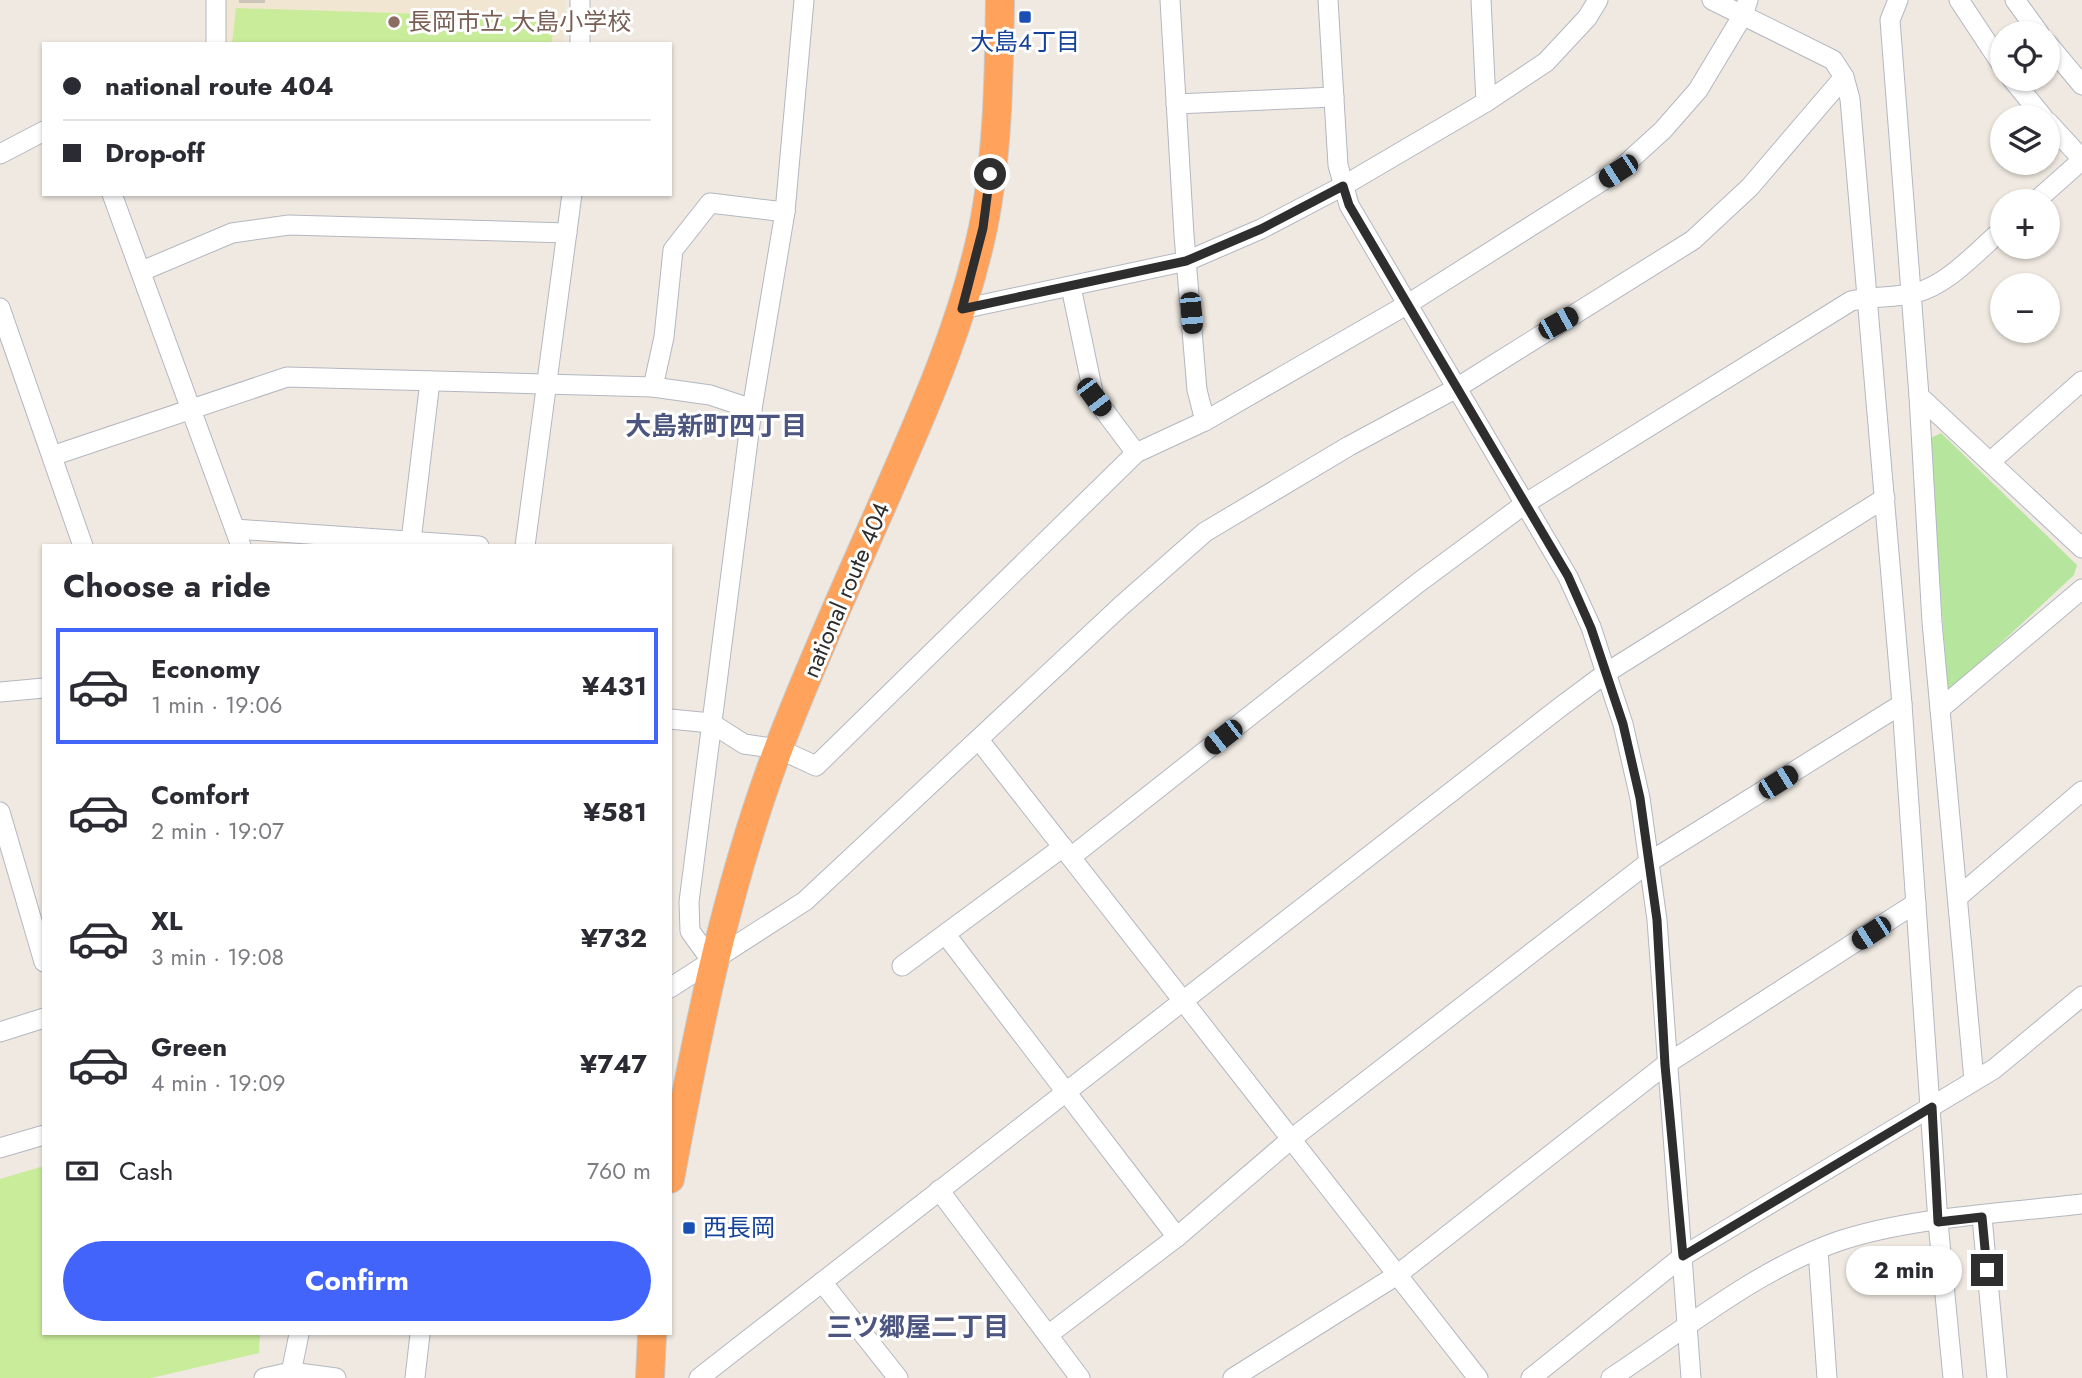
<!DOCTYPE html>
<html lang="en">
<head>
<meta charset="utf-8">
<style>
	:root { --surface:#fff; --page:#f2f2f3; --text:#2b2b33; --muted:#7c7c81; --line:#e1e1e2; --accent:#4264fb }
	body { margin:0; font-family:Jost,"Noto Sans JP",sans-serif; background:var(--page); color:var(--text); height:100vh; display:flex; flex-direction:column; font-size:26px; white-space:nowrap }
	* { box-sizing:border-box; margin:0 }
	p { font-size:23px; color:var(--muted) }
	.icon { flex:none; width:38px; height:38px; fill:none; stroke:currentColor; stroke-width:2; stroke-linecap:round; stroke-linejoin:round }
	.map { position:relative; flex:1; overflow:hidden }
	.sheet { position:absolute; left:42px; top:544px; width:630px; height:791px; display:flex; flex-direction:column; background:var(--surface); border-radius:0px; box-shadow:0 2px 5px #0004 }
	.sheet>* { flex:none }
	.banner { position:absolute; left:42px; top:42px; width:630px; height:154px; border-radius:0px; box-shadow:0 2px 5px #0004; display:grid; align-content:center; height:154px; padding:0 21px; background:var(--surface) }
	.tools { position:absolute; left:1990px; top:21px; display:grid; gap:14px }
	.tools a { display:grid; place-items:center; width:70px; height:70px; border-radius:50%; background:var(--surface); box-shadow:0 2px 5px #0004; font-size:35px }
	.end { position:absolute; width:32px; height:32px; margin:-16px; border:9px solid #2e2e2e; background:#fff; box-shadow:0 0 0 4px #fff }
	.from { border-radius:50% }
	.bubble { position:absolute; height:49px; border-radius:24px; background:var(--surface); box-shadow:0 2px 5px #0004; font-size:23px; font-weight:700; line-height:49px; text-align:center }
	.car { position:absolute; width:21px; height:42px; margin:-21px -10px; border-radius:9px; box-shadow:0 0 5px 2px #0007; background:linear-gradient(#222 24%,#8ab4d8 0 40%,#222 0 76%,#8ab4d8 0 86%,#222 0) }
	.banner b { display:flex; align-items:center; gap:24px; height:66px; font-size:26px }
	.banner b+b { border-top:2px solid var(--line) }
	.banner i { width:18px; height:18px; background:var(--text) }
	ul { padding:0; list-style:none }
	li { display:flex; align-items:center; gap:21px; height:116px; margin:0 14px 10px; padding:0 7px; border:4px solid transparent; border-radius:0px }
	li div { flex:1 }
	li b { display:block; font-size:26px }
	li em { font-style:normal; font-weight:700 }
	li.on { border-color:var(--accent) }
	li>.icon { width:63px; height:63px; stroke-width:1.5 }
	h2 { padding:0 21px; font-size:32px; line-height:84px }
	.pay { display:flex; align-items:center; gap:18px; height:77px; padding:0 21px; font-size:26px }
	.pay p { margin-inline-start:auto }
	.action { display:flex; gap:14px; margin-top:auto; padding:14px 21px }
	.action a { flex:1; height:80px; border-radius:42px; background:var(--accent); color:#fff; font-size:28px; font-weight:700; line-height:80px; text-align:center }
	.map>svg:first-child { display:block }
	.education { fill:#f0e6d1 }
	.green { fill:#b6e59e }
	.pitch { fill:#c9ec9a }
	.building { fill:#cbc7bf; stroke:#cbc5ba; stroke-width:2 }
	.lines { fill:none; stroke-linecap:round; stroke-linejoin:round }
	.minor-casing { stroke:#b4b7c1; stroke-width:21 }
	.highway-casing { stroke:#c9c9c9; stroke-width:30 }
	.minor { stroke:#fff; stroke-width:19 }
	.highway { stroke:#ffa35c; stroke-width:28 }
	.route { stroke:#2e2e2e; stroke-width:9 }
	.transit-dot { fill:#1a4fb4; stroke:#fff; stroke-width:2.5 }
	.education-dot { fill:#8d6e63; stroke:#fff; stroke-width:2.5 }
	.labels { text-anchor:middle; stroke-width:6; stroke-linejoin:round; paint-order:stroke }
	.education-label { font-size:24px; fill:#785e54; stroke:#fff; text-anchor:start }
	.transit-label { font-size:24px; fill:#164399; stroke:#fff }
	.street-label { font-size:24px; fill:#2e2e2e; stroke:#fff }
	.neighbourhood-label { font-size:26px; font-weight:bold; fill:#4d5680; stroke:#fff }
</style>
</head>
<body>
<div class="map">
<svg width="2082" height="1378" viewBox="0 0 2082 1378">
	<rect width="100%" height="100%" fill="#efe9e1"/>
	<path class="education" d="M224,0H565L563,44H223Z"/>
	<path class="green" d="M1941,433L2077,565L2074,575L1948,692L1929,439Z"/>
	<g class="pitch">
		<path d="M236,8L553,18L552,44H232Z"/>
		<path d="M44,1166V1334H260L259,1353L151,1378H0V1179Z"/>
	</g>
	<rect class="building" x="240" y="0" width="24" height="2"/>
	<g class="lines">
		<g class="minor-casing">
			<g id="minor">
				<path d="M1170,0L1184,235L1197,390L1205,421"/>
				<path d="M1328,0L1338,165L1349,205L1568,577L1591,627L1606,673L1623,724L1640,798L1657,920L1691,1378"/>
				<path d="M1481,0L1486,102"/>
				<path d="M1712,0L1833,60L1844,77L1850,99L1902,704L1938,1222L1953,1378"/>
				<path d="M1898,0L1890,20L1919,396L2082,548"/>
				<path d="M1959,0L2002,65"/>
				<path d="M2015,0L2039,33"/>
				<path d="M216,44V0"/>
				<path d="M580,44V0"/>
				<path d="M2048,44L2082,85"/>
				<path d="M2012,79L2043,117"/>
				<path d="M1176,104L1334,97"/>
				<path d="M2048,122L2082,159"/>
				<path d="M0,154L44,131"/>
				<path d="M112,194L241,546"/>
				<path d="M2036,201L2082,160"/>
				<path d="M142,271L232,233L289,225L567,233"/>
				<path d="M1071,287L1094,397L1136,453"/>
				<path d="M0,308L83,546"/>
				<path d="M962,309L1187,261L1261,229L1343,186L1486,102L1546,62L1587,18L1598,0"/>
				<path d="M653,387L664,337L673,250L710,203L785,212"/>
				<path d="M1919,396L1932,622L1974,1080"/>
				<path d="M52,456L287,377L653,387L710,395L752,409"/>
				<path d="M1990,462L2082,381"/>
				<path d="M235,529L479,546"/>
				<path d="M411,541L430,381"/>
				<path d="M525,546L572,194"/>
				<path d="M0,692L44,688"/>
				<path d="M1940,709L2082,589"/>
				<path d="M670,719L711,723L744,744L779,749L816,766L1136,453L1205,421L1408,304L1618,171L1663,130L1698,90L1743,15L1748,0"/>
				<path d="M979,740L1478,1378"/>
				<path d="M0,812L44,962"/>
				<path d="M1071,857L1418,583L1526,503L1851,301C1872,296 1894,298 1915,293C1948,285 1976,252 2002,230"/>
				<path d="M1958,897L2082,791"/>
				<path d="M946,935L1177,1237"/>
				<path d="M713,963L690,931L689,902L752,409L785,212L804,0"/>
				<path d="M902,966L1063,847"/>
				<path d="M670,988L805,901L1121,606L1205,532L1349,446L1455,389L1693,240L1750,187L1844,77"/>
				<path d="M0,1032L44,1018"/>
				<path d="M0,1148L44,1135"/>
				<path d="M939,1190L1080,1378"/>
				<path d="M1982,1217L1997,1378"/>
				<path d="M1818,1250L1827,1378"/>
				<path d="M822,1282L898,1378"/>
				<path d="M1048,1335L1177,1237L1290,1140L1649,862L1902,704"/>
				<path d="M264,1378L291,1372L336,1378"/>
				<path d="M290,1378L299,1334"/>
				<path d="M415,1378L420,1334"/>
				<path d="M699,1378L1559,708L1606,673L1885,498"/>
				<path d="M1233,1378L1397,1275L1665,1065L1916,903"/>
				<path d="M1531,1378L1683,1256L1994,1069L2082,996"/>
				<path d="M1611,1378C1684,1330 1756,1270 1839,1241C1911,1217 2006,1213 2082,1204"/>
			</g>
		</g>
		<g class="highway-casing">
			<g id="highway">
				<path d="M670,1179C697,1033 726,886 779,747C813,658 853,572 891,485C928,401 964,318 983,228C998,154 999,76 1000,0"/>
				<path d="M650,1378L652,1334"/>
			</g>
		</g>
		<use href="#minor" class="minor"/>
		<use href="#highway" class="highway"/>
	</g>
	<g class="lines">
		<path class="route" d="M990,174L983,228L962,309L1186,261L1261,229L1343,186L1349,205L1568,576L1591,628L1623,724L1640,798L1657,920L1665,1065L1683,1256L1932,1107L1938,1222L1982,1217L1987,1270"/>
	</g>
	<g class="transit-dot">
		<rect x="1018" y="10" width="14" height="14" rx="3.5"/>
		<rect x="682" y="1221" width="14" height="14" rx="3.5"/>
	</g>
	<circle class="education-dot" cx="394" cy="22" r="7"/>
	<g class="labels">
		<g class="education-label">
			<text x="408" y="30">長岡市立 大島小学校</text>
		</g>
		<g class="transit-label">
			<text x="1025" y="50">大島4丁目</text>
			<text x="703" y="1236" text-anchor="start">西長岡</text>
		</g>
		<g class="street-label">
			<text transform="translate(846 590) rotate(-67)" y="8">national route 404</text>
		</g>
		<g class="neighbourhood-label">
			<text x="716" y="435">大島新町四丁目</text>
			<text x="918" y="1336">三ツ郷屋二丁目</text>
		</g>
	</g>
</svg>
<div class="tools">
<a><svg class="icon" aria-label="locate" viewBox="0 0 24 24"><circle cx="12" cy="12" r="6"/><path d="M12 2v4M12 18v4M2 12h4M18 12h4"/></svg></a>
<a><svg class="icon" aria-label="layers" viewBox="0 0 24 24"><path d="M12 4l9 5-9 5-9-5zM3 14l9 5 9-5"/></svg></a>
<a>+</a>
<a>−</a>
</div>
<i class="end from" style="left:990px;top:174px"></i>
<i class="end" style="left:1987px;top:1270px"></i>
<div class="bubble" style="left:1846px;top:1246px;width:116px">2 min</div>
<i class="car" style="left:1618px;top:171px;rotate:237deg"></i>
<i class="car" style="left:1191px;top:313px;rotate:175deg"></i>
<i class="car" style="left:1558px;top:323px;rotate:61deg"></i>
<i class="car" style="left:1094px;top:397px;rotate:143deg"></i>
<i class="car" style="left:1223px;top:737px;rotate:232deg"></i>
<i class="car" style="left:1778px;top:782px;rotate:58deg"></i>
<i class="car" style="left:1871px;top:933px;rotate:237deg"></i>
<div class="banner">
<b><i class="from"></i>national route 404</b>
<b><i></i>Drop-off</b>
</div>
<section class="sheet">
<h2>Choose a ride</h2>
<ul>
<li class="on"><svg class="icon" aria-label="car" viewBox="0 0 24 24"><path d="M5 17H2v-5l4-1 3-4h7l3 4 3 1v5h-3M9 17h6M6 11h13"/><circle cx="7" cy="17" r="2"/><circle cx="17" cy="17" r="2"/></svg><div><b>Economy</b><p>1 min · 19:06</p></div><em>¥431</em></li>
<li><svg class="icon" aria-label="car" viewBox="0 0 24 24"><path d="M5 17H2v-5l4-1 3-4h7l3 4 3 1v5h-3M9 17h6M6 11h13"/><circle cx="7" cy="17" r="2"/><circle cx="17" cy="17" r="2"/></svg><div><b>Comfort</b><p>2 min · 19:07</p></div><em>¥581</em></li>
<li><svg class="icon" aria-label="car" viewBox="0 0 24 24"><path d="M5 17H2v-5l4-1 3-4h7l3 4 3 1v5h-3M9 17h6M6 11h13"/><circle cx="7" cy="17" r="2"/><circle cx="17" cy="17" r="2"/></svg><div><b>XL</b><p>3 min · 19:08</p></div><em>¥732</em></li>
<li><svg class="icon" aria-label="car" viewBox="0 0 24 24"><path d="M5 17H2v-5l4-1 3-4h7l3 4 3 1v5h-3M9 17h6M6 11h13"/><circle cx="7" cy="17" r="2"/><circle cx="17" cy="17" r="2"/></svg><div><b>Green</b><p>4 min · 19:09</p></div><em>¥747</em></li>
</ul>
<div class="pay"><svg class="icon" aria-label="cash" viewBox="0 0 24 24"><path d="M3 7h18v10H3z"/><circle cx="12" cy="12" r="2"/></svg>Cash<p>760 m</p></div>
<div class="action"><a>Confirm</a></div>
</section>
</div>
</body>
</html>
